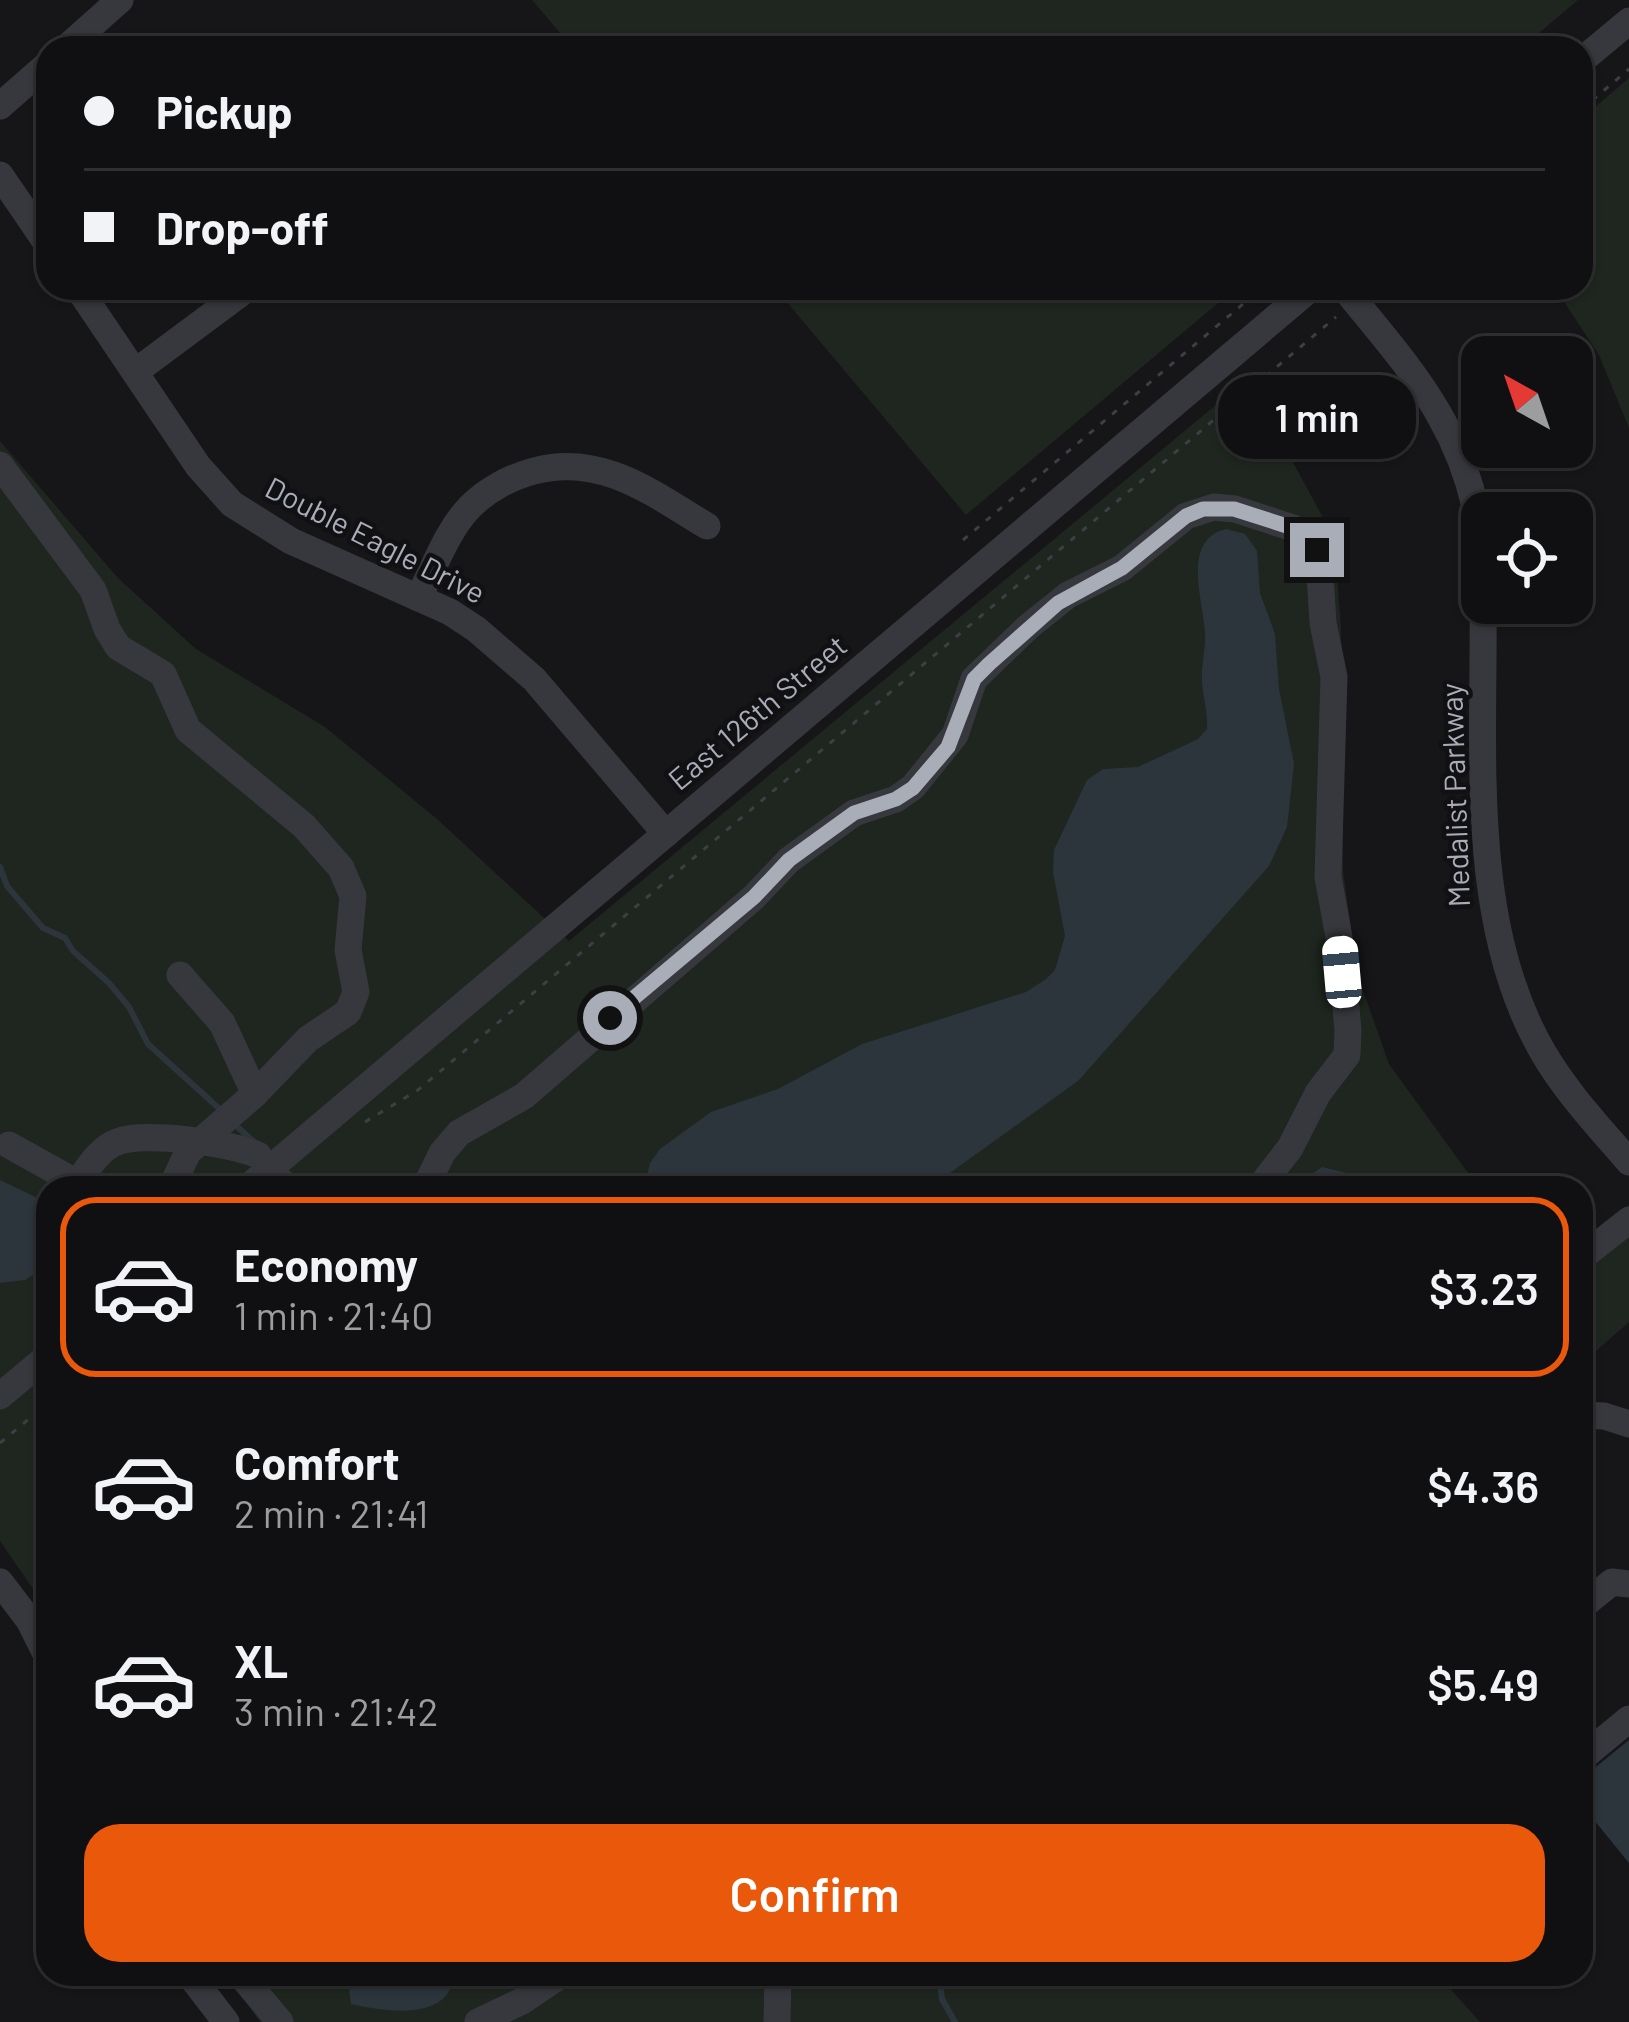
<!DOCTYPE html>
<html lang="en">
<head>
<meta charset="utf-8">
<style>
	:root { --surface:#101012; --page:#19191b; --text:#f1f3f6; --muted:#9c9d9f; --line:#303032; --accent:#ea580c }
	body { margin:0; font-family:Barlow,sans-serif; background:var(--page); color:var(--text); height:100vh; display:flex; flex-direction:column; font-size:45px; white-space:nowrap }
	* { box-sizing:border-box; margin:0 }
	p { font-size:39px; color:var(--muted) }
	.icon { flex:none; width:66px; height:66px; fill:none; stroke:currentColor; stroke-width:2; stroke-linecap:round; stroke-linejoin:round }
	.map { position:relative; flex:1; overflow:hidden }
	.drawer { position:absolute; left:36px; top:1176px; width:1557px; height:810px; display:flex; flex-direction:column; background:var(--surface); border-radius:36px; box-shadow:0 3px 9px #0004,0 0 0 3px var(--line) }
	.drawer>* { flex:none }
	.top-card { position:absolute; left:36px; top:36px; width:1557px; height:264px; border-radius:36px; box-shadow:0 3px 9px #0004,0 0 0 3px var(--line); display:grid; align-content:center; height:264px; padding:0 48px; background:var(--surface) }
	.needle { width:78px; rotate:320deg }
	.controls { position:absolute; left:1461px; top:336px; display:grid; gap:24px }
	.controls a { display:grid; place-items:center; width:132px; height:132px; border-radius:24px; background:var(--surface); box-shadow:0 3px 9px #0004,0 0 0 3px var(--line); font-size:60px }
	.end { position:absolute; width:54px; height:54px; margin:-27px; border:15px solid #a8adb8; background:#111; box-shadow:0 0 0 6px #111 }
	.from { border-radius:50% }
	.bubble { position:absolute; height:84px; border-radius:36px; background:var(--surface); box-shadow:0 3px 9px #0004,0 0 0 3px var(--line); font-size:39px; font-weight:600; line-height:84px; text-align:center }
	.car { position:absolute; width:36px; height:72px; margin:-36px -18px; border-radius:15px; box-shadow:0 0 9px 3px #0007; background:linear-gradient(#fff 24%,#345 0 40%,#fff 0 76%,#345 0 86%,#fff 0) }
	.top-card b { display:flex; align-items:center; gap:42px; height:114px; font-size:45px }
	.top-card b+b { border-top:3px solid var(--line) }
	.top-card i { width:30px; height:30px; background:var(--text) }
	ul { padding:21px 0 0; list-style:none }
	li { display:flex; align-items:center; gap:36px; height:180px; margin:0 24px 18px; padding:0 24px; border:6px solid transparent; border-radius:36px }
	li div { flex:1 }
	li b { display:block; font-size:45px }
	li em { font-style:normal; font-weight:600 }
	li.selected { border-color:var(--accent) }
	li>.icon { width:108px; height:108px; stroke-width:1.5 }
	.action { display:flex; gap:24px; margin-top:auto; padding:24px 48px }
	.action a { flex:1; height:138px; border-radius:36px; background:var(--accent); color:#fff; font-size:48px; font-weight:600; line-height:138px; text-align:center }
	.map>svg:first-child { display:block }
	.green { fill:#1e261f }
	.water { fill:#2c353c }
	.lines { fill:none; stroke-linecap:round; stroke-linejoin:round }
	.stream { stroke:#2c353c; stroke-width:6 }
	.path { stroke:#3d3f44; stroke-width:3; stroke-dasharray:6 9; stroke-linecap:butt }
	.minor { stroke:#37383d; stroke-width:27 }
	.minor-bridge { stroke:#37383d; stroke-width:27 }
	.route { stroke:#a8adb8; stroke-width:15 }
	.labels { text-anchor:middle; stroke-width:9; stroke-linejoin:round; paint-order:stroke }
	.street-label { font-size:30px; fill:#a8adb8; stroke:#111113 }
</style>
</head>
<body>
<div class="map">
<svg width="1629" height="2022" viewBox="0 0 1629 2022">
	<rect width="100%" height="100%" fill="#161618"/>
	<g class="green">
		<path d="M532,0H1578L1521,48H573Z"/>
		<path d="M1629,78V428L1599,355L1555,288H1581V119Z"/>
		<path d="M775,288H1236L966,515Z"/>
		<path d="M1234,390L1288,453L1334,538L1341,627L1343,870L1357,973L1389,1064L1479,1188H48V1611L0,1541V441L118,578L196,649L325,727L436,818L569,941Z"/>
		<path d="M1629,1205V1322L1581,1364V1246Z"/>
		<path d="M226,1974H1437L1480,2022H260Z"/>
	</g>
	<g class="water">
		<path d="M1226,529L1245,534L1257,551L1260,593L1275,634L1279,689L1294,764L1287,827L1269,866L1078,1081L929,1188H644L650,1163L660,1149L711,1112L778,1089L862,1044L1026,992L1046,979L1055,970L1065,936L1053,872L1054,850L1087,780L1103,769L1138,767L1198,739L1207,729C1208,713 1203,697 1202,681C1201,664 1206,649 1205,632C1203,600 1181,540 1226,529Z"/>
		<path d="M1322,1167L1347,1173L1368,1188H1291Z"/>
		<path d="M0,1180L48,1203V1265L25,1280L0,1283Z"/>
		<path d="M1629,1740V1863L1581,1804V1779Z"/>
		<path d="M347,1974H454C450,2022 386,2012 351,2004Z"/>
	</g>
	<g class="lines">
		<g class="stream">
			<path d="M0,867L7,886L43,928L65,938L73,951L109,983L129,1007L148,1044L223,1112"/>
			<path d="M232,1122L253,1141"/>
			<path d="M939,1974L942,1999L955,2022"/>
		</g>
		<g class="path">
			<path d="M1581,110L1629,69"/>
			<path d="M963,540L1262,288"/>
			<path d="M365,1122L418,1090L1336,317"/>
			<path d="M0,1443L48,1403"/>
		</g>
		<g class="minor">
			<path d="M66,48L120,0"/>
			<path d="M1581,61L1629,21"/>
			<path d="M0,106L48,64"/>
			<path d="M0,175L48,245"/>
			<path d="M78,288L198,466L232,504L291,541L450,612L476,629L534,679L666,834"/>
			<path d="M1344,288C1414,373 1471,435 1482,550"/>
			<path d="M135,372L248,288"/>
			<path d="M0,465L93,590L107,629L118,647L163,674L188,730L304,826L341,868L353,896L348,950L356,992L348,1012L308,1039L255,1094L188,1152L171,1188"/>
			<path d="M418,598C434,569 446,532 469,508C486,490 511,477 534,471C601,453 652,493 707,526"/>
			<path d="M1483,603C1485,749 1467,924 1544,1054C1567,1093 1599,1127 1629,1162"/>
			<path d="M180,975L222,1023L255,1094"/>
			<path d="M331,1117L1311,288"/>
			<path d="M9,1145L86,1188"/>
			<path d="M78,1182C88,1168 100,1148 117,1142C144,1131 231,1143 258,1155"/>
			<path d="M282,1182L283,1188"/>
			<path d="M425,1188L442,1153L459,1133L524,1096L754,897L789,860L854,813L896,799L913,787L955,735L974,679L1028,627L1068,595L1122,568L1186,516L1214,507L1235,509L1293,528L1313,542L1319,559L1323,623L1334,677L1328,877L1340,943L1348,1030L1347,1055L1318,1093L1290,1148L1259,1188"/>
			<path d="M1581,1258L1629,1220"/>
			<path d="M0,1396L48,1356"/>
			<path d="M1581,1415L1604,1416L1629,1424"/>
			<path d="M0,1582L29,1620L48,1658"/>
			<path d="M1581,1607L1612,1582L1629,1584"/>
			<path d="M1581,1753L1589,1752L1629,1719"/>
			<path d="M189,1974L226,2022"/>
			<path d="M240,1974L280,2022"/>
			<path d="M478,2022L522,2001L562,1974"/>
			<path d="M777,2022L778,1974"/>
		</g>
		<path class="minor-bridge" d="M247,1188L331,1117"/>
	</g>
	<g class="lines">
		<path class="route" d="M610,1018L754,897L789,860L854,813L896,799L913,788L948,747L974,679L989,664L1058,603L1122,568L1186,516L1203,509H1234L1293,528L1308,536L1317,550"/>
	</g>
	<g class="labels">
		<g class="street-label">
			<text transform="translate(375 541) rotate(27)" y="10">Double Eagle Drive</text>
			<text transform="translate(758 713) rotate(-40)" y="10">East 126th Street</text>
			<text transform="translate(1456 795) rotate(-92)" y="10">Medalist Parkway</text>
		</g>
	</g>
</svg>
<div class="controls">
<a><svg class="needle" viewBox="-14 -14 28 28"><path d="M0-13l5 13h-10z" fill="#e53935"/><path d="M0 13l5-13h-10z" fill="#9c9d9f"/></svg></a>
<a><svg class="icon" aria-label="locate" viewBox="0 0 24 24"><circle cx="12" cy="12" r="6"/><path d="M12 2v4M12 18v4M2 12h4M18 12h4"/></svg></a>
</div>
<i class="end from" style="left:610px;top:1018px"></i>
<i class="end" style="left:1317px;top:550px"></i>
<div class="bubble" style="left:1218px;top:375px;width:198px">1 min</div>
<i class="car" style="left:1342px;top:972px;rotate:355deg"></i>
<div class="top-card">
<b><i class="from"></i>Pickup</b>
<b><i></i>Drop-off</b>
</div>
<section class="drawer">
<ul>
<li class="selected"><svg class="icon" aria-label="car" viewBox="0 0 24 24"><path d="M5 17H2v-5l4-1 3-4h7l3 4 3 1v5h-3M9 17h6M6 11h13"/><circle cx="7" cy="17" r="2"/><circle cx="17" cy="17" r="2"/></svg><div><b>Economy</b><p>1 min · 21:40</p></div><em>$3.23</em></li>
<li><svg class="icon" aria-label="car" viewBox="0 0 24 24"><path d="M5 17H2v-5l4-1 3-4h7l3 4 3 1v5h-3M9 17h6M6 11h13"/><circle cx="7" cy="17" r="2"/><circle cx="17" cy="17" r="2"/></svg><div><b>Comfort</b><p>2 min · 21:41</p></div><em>$4.36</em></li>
<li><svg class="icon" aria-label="car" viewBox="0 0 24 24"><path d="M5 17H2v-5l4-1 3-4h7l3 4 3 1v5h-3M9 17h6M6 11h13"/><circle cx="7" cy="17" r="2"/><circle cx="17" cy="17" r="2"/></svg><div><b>XL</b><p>3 min · 21:42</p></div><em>$5.49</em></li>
</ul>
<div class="action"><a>Confirm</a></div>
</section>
</div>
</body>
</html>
